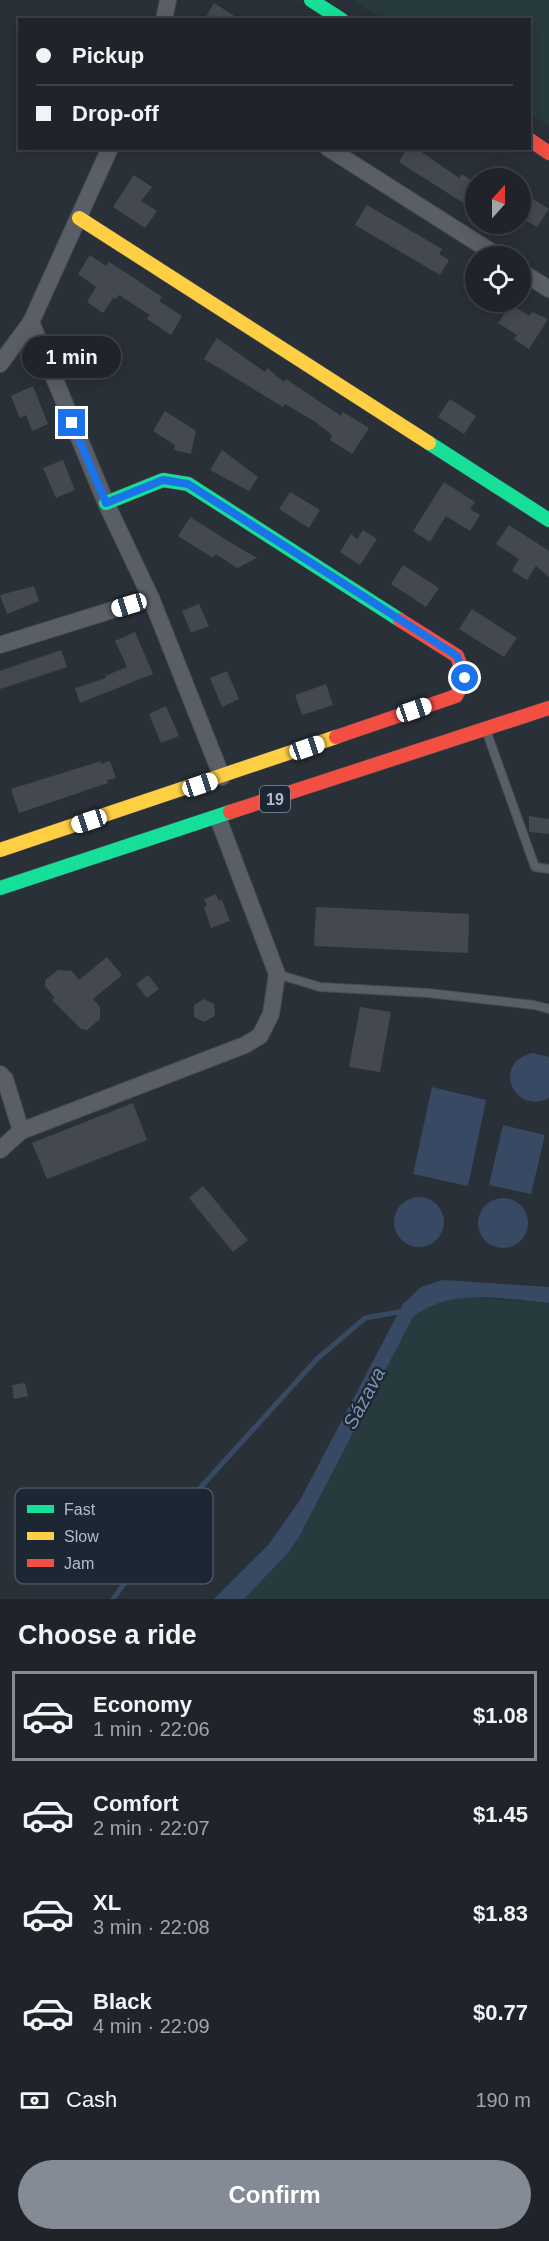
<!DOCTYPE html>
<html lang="en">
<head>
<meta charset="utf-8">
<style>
	:root { --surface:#20242a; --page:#2d3036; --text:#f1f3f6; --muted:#a2a4a8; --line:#3d4147; --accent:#848b96 }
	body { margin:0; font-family:Arial,sans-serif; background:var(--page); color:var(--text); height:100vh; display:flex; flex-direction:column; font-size:22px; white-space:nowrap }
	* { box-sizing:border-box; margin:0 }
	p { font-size:20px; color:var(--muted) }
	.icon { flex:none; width:33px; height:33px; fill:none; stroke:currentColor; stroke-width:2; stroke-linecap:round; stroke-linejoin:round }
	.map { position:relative; height:1599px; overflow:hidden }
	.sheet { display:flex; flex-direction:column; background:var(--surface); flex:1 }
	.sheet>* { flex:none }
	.banner { position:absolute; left:18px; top:18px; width:513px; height:132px; border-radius:0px; box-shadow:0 3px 15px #0003,0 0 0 2px var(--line); display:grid; align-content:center; height:132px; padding:0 18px; background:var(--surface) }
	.needle { width:39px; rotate:21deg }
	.tools { position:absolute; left:465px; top:168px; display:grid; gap:12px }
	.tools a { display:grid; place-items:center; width:66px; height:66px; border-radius:50%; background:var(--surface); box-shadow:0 3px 15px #0003,0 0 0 2px var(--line); font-size:30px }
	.end { position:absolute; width:27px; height:27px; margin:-14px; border:8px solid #1a73e8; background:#fff; box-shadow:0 0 0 3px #fff }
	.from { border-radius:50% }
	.bubble { position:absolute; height:42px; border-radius:21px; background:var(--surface); box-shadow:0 3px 15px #0003,0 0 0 2px var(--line); font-size:20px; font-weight:700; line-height:42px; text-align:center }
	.car { position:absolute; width:18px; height:36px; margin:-18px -9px; border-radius:8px; box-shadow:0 0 4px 2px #0007; background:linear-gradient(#fff 24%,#345 0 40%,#fff 0 76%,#345 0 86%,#fff 0) }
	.banner b { display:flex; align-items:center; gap:21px; height:57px; font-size:22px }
	.banner b+b { border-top:2px solid var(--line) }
	.banner i { width:15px; height:15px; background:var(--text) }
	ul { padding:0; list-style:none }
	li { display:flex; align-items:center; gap:18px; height:90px; margin:0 12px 9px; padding:0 6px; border:3px solid transparent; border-radius:0px }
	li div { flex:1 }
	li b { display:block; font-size:22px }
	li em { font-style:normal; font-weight:700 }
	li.current { border-color:var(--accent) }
	li>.icon { width:54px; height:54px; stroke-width:1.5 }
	h2 { padding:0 18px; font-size:27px; line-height:72px }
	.pay { display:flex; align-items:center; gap:15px; height:66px; padding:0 18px; font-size:22px }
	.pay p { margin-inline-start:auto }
	.button { display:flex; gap:12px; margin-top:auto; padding:12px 18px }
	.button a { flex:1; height:69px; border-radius:36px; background:var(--accent); color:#fff; font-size:24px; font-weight:700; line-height:69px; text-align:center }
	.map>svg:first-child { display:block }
	.green { fill:#273a3e }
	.water { fill:#384963 }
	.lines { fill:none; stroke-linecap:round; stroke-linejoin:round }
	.stream { stroke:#384963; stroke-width:5 }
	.building { fill:#444950 }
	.lane-casing { stroke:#484c53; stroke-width:10 }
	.street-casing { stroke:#484c53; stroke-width:18 }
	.fast-casing { stroke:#484c53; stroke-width:15 }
	.slow-casing { stroke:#484c53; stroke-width:15 }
	.jam-casing { stroke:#484c53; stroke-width:15 }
	.lane { stroke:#5a5e66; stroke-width:8 }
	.street { stroke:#5a5e66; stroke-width:16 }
	.fast { stroke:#16e098; stroke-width:14 }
	.slow { stroke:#ffcf43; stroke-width:14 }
	.jam { stroke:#f24e42; stroke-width:14 }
	.route { stroke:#1a73e8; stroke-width:8 }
	.labels { text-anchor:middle; stroke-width:4.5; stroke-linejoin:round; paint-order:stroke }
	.shield { fill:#1d2633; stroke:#878f9c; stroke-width:1.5 }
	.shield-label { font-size:16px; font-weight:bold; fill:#b4bcc9 }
	.water-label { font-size:20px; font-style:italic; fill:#7c92b1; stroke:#1d2633 }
	.key { fill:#1d2633; stroke:#4a5360; stroke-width:1.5 }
	.key-label { font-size:16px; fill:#b4bcc9 }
</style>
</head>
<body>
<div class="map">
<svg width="549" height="1599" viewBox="0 0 549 1599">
	<rect width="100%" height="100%" fill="#2a3038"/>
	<g class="green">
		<path d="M352,0H549V126L530,114V20L383,19Z"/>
		<path d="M470,1297L549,1304V1599H244L288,1553L299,1537L413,1317C431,1304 448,1300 470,1297Z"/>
	</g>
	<g class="water">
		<path d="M533,1053L549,1057V1098C513,1116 491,1062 533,1053Z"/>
		<path d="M432,1087L486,1100L468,1186L413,1174Z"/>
		<path d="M503,1125L545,1135L531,1194L489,1185Z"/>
		<circle cx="419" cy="1222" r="25"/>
		<circle cx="503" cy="1223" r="25"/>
		<path d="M443,1280L549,1287V1303C503,1299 452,1287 413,1317L299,1537L288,1553L244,1599H214L269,1544L300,1500L403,1304L421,1287Z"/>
	</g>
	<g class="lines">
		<path class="stream" d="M113,1599L172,1519L317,1359L365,1318L404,1311"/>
	</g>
	<g class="building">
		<path d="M214,3L241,20H204Z"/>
		<path d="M407,148H416L459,178L462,174L476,183V211L399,162Z"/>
		<path d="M134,175L152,187L141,201L157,211L145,228L113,207Z"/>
		<path d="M520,191L549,209L537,227L520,217Z"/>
		<path d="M367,205L442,249L439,254L449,260L440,275L355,225Z"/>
		<path d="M90,255L106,266L109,262L131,276L162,297L159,301L182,316L171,335L147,319L150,315L119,295L116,299L113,298L103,313L87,302L96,287L78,274Z"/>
		<path d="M511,304L529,316L532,312L548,319L529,349L514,339L517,335L498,323Z"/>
		<path d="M217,338L265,372L267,368L284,382L286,379L341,416L343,412L369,428L352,454L330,440L332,435L314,421L285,404L283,407L204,359Z"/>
		<path d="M33,386L48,424L32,431L26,415L20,418L11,396Z"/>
		<path d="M450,399L476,416L464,434L438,417Z"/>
		<path d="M165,411L196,431L191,454L174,450L175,445L153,431Z"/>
		<path d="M222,450L258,477L249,491L210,470Z"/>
		<path d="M63,460L75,490L56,498L43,468Z"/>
		<path d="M444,482L475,502L470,509L480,515L470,531L446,516L430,542L413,531Z"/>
		<path d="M290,492L320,510L309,528L279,509Z"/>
		<path d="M190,517L233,544L257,558L237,568L216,554L213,558L178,536Z"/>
		<path d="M509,525L549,551V577L536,566L527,580L512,571L519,559L496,544Z"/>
		<path d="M363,530L377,539L360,565L340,552L351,534L357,539Z"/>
		<path d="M403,565L439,588L426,607L391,584Z"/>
		<path d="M34,586L39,601L7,614L0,595Z"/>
		<path d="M199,604L209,626L191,633L182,611Z"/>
		<path d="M472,609L517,638L504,657L459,629Z"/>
		<path d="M135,632L153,674L80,703L75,688L106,678L105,676L127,667L115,641Z"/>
		<path d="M61,650L67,667L0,689V671Z"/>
		<path d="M227,671L239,699L222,707L210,678Z"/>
		<path d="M326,684L333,705L302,715L295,695Z"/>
		<path d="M166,706L179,736L161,743L149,714Z"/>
		<path d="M101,761V764L110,761L116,778L107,780L108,783L19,813L11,789Z"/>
		<path d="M529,816L549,819V834L529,832Z"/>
		<path d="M216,894L219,901L222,900L230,921L211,928L204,907L207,906L204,899Z"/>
		<path d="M316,907L469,914L468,953L314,946Z"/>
		<path d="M107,957L122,975L93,999L100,1007V1019L87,1030L81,1029L52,1000L55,998L45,986V980L58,970L72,971L79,980Z"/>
		<path d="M148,975L159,989L147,998L136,984Z"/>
		<path d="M204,999L214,1004L215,1016L204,1022L194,1017V1005Z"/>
		<path d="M360,1007L391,1012L380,1072L349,1067Z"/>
		<path d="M133,1103L147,1140L47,1179L32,1143Z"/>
		<path d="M203,1186L248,1240L233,1252L189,1198Z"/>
		<path d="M25,1383L28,1396L14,1399L12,1385Z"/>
	</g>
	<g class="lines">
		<g class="lane-casing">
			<g id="lane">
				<path d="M487,733L535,867L549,869"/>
				<path d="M277,974L320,987L428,993L534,1005L549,1009"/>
			</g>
		</g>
		<g class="street-casing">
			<g id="street">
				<path d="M164,20L168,0"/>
				<path d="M328,148L498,256"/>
				<path d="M520,271L549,289"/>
				<path d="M31,322L106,503L151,598L222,777"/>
				<path d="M0,364L31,322L110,148"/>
				<path d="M0,645L151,598"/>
				<path d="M0,1074L5,1079L21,1131"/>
				<path d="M0,1150L21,1131L245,1045L260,1036L271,1014L277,974L218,818"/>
			</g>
		</g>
		<g class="fast-casing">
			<g id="fast">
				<path d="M311,0L342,20"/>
				<path d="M429,443L549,520"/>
				<path d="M106,503L163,480L188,484L400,620"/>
				<path d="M0,888L230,812"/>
			</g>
		</g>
		<g class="slow-casing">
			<g id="slow">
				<path d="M79,218L429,443"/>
				<path d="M0,850L336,737"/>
			</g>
		</g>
		<g class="jam-casing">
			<g id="jam">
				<path d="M530,140L549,153"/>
				<path d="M336,737L456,696L465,678L457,656L400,620"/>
				<path d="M230,812L549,708"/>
			</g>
		</g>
		<use href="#lane" class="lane"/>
		<use href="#street" class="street"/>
		<use href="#fast" class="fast"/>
		<use href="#slow" class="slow"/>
		<use href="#jam" class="jam"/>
	</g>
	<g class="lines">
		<path class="route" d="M72,423L106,503L163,480L188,484L457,656L465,678"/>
	</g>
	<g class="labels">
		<rect class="shield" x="260" y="786" width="30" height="26" rx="4.5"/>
		<g class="shield-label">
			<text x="275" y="805">19</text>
		</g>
		<g class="water-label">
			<text transform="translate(364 1398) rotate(-62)" y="7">Sázava</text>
		</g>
	</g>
	<rect x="15" y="1488" width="198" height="96" rx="9" class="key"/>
	<rect x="27" y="1505" width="27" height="8" fill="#16e098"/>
	<rect x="27" y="1532" width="27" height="8" fill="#ffcf43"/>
	<rect x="27" y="1559" width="27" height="8" fill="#f24e42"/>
	<g class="key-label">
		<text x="64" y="1515">Fast</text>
		<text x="64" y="1542">Slow</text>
		<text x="64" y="1569">Jam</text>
	</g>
</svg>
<div class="tools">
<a><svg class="needle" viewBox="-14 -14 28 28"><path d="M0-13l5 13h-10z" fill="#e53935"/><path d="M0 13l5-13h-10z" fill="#a2a4a8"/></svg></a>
<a><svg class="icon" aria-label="locate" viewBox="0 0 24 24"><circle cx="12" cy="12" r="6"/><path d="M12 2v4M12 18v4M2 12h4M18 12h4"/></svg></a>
</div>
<i class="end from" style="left:465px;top:678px"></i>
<i class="end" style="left:72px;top:423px"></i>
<div class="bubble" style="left:22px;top:336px;width:99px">1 min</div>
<i class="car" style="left:129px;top:605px;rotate:253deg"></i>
<i class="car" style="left:414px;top:710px;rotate:71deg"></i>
<i class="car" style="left:307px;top:748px;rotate:71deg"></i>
<i class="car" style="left:200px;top:785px;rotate:72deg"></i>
<i class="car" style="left:89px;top:821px;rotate:252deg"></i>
<div class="banner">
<b><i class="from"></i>Pickup</b>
<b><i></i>Drop-off</b>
</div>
</div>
<section class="sheet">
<h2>Choose a ride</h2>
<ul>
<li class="current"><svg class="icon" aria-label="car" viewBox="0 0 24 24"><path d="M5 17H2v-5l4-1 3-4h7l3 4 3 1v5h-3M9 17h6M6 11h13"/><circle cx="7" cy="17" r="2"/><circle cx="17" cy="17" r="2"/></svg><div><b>Economy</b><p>1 min · 22:06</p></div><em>$1.08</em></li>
<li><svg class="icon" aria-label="car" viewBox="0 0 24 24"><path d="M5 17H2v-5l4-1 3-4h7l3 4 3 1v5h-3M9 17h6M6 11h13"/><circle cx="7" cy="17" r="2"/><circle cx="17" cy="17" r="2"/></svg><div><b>Comfort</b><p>2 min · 22:07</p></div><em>$1.45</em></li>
<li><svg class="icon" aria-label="car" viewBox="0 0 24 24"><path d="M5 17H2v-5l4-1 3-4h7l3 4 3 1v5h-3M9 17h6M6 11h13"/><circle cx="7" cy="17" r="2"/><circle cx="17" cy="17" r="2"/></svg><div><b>XL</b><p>3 min · 22:08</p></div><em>$1.83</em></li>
<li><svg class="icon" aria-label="car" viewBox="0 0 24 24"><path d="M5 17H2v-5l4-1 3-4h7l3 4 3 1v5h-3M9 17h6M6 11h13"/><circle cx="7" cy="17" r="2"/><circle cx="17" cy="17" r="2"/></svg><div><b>Black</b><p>4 min · 22:09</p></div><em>$0.77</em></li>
</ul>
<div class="pay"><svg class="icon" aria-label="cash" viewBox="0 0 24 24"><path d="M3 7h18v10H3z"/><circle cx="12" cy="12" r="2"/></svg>Cash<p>190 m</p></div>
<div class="button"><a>Confirm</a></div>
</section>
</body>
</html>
